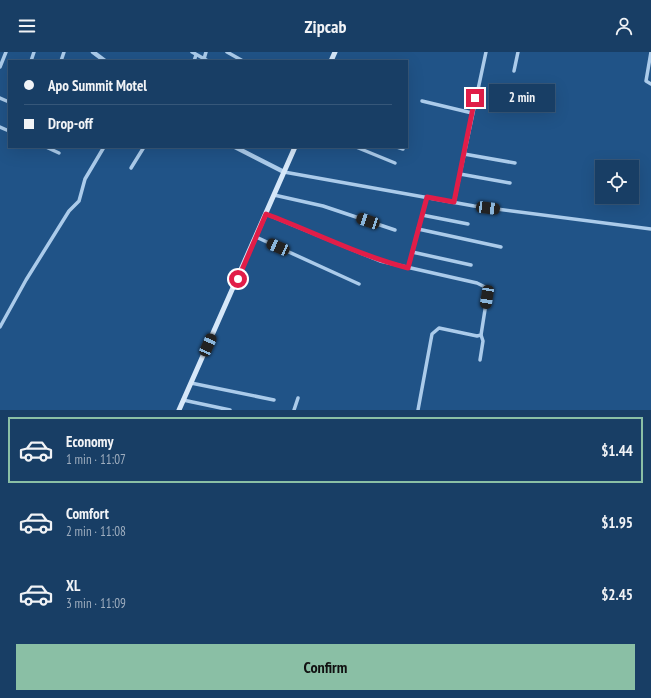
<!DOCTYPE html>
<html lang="en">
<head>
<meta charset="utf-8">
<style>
	:root { --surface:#183e65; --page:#25496e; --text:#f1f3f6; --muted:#9faebf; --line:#365779; --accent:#8abfa5 }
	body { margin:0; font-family:"PT Sans Narrow",sans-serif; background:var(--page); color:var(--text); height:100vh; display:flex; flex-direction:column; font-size:15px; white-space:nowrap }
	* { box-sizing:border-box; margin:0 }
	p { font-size:13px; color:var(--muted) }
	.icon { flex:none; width:22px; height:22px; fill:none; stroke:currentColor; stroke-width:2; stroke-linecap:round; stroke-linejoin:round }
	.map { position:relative; height:358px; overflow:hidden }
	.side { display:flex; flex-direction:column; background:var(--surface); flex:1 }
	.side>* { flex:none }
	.guide { position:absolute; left:8px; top:8px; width:400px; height:88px; border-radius:0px; box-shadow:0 4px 16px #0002,0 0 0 1px var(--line); display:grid; align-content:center; height:88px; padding:0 16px; background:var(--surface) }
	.tools { position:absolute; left:595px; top:108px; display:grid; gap:8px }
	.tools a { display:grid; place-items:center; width:44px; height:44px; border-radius:0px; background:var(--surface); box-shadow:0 4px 16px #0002,0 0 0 1px var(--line); font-size:20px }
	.end { position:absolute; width:18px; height:18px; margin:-9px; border:5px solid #e11d48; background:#fff; box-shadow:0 0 0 2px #fff }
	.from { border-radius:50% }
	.bubble { position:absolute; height:28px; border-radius:0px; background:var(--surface); box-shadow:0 4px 16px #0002,0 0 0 1px var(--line); font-size:13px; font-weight:800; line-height:28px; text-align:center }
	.car { position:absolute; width:12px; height:24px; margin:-12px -6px; border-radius:5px; box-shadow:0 0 3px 1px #0007; background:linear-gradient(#222 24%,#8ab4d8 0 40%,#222 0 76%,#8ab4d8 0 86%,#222 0) }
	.guide b { display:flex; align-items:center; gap:14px; height:38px; font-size:15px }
	.guide b+b { border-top:1px solid var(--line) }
	.guide i { width:10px; height:10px; background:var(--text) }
	ul { padding:7px 0 0; list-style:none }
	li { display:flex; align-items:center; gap:12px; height:66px; margin:0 8px 6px; padding:0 8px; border:2px solid transparent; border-radius:0px }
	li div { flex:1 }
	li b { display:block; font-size:15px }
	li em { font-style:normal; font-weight:800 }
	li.on { border-color:var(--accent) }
	li>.icon { width:36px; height:36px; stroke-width:1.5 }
	.cta { display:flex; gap:8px; margin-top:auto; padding:8px 16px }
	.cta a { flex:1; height:46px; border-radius:0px; background:var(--accent); color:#111; font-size:16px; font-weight:800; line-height:46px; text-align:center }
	header { display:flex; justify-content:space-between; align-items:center; height:52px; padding:0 16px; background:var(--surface); font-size:18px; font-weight:800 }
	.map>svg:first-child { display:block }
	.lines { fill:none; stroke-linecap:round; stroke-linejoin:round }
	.minor { stroke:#abcbea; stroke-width:3.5 }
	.tertiary { stroke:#abcbea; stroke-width:4.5 }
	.secondary { stroke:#d6e7f8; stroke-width:5 }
	.route { stroke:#e11d48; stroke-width:5 }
</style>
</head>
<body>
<header><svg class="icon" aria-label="menu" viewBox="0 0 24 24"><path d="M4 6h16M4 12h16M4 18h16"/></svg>Zipcab<svg class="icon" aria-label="person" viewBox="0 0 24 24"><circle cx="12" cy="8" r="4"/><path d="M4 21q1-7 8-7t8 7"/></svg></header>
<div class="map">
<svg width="651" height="358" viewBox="0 0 651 358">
	<rect width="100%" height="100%" fill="#205387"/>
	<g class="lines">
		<g class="minor">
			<path d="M192,0L208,9"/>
			<path d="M227,0L243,9"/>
			<path d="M651,0L646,29L651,32"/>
			<path d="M204,7L206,0"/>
			<path d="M31,9L34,0"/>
			<path d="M61,9L64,0"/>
			<path d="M194,9L196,3"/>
			<path d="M0,15L6,0"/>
			<path d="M514,19L518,0"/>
			<path d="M0,46L9,50"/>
			<path d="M422,49L472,61"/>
			<path d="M0,75L9,79"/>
			<path d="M46,95L59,101"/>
			<path d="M356,95L395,111"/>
			<path d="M397,95L403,97"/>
			<path d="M464,102L515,111"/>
			<path d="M131,116L144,95"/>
			<path d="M284,120L474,154L651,177"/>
			<path d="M460,122L510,131"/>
			<path d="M274,143L323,154L395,178"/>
			<path d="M454,150L486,0"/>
			<path d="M266,162L380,209L477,231L487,236V245L481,283L477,284L439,276L432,282L418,358"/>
			<path d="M422,163L468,172"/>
			<path d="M418,177L501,195"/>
			<path d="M256,185L359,232"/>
			<path d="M412,200L471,213"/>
			<path d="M408,216L427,145"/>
			<path d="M0,275L26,228L69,159L79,149L85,127L104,95"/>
			<path d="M480,308L483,289L481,283"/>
			<path d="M191,331L274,348"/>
			<path d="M183,348L230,358"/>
			<path d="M294,358L298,346"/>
		</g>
		<g class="tertiary">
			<path d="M93,0L105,9"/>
			<path d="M235,95L284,120"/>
		</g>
		<g class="secondary">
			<path d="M331,9L335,0"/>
			<path d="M179,358L295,95"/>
		</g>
	</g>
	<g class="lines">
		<path class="route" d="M238,227L266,162C314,180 358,203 408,216L427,145L454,150L475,46"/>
	</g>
</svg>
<div class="tools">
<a><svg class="icon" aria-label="locate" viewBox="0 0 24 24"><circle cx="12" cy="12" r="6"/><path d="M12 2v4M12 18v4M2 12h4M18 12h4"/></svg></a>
</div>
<i class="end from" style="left:238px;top:227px"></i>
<i class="end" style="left:475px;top:46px"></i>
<div class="bubble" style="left:489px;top:32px;width:66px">2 min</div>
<i class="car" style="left:488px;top:156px;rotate:97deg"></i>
<i class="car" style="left:368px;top:169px;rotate:289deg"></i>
<i class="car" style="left:278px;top:195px;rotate:294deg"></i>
<i class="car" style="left:487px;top:245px;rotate:189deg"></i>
<i class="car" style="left:208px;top:293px;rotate:24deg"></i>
<div class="guide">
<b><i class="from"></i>Apo Summit Motel</b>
<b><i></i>Drop-off</b>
</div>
</div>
<section class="side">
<ul>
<li class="on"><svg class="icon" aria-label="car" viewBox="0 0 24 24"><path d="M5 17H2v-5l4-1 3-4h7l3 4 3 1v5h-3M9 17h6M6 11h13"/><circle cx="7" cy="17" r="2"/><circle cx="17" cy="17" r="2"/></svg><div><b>Economy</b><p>1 min · 11:07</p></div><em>$1.44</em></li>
<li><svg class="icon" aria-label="car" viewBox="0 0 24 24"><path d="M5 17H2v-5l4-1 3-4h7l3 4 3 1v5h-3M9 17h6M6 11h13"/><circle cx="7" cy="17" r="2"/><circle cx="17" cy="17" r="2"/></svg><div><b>Comfort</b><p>2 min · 11:08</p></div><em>$1.95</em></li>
<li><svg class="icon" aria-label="car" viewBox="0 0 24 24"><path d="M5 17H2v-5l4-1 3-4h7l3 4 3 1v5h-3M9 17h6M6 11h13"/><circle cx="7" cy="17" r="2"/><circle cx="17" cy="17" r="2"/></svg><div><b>XL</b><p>3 min · 11:09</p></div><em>$2.45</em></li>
</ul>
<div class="cta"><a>Confirm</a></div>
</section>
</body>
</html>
